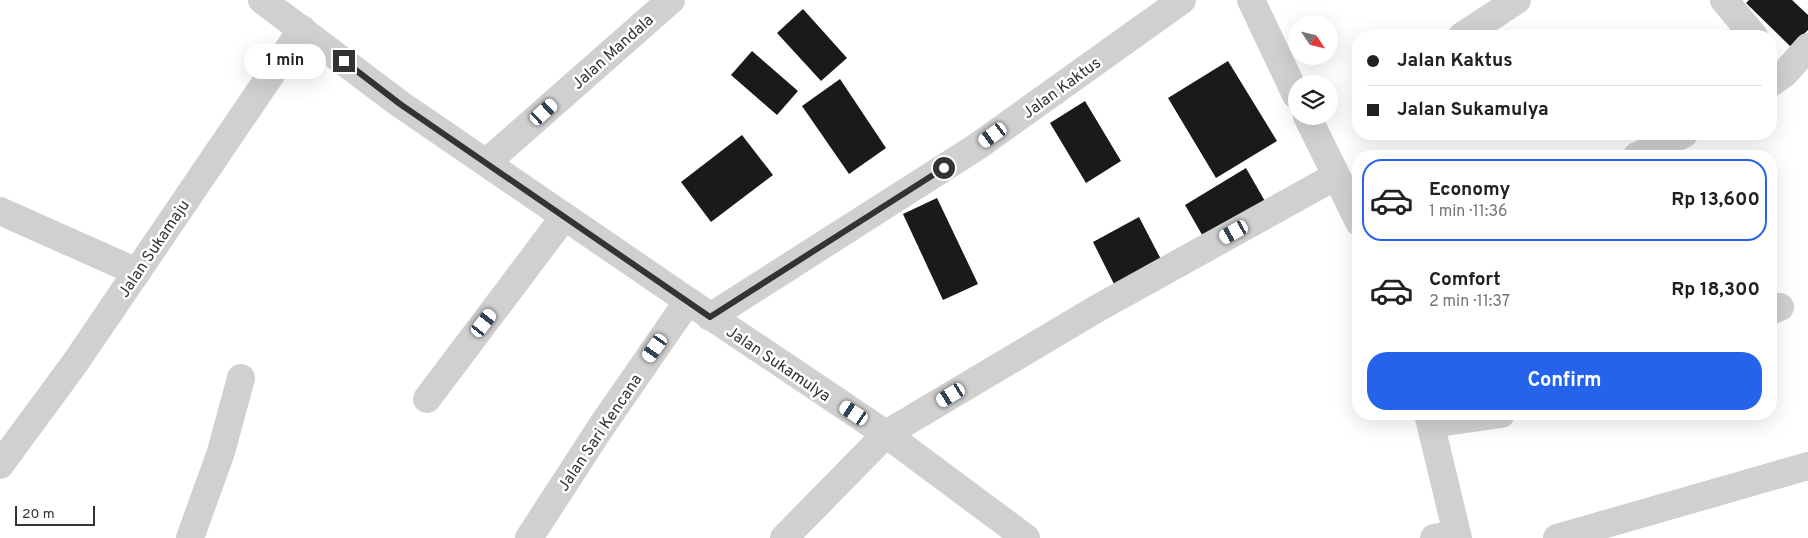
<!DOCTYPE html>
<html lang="en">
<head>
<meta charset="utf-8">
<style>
	:root { --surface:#fff; --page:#f2f2f2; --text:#202124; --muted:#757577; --line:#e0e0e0; --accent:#2563eb }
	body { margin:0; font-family:Overpass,sans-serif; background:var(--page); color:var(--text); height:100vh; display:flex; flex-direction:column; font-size:19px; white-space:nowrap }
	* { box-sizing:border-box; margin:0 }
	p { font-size:16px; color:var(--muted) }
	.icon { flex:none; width:28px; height:28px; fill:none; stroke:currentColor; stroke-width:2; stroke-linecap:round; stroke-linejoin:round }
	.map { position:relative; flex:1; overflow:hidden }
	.sheet { position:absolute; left:1352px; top:150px; width:425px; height:270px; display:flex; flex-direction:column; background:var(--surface); border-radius:20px; box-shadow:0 5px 20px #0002 }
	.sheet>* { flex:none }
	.guide { position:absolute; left:1352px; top:30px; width:425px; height:110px; border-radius:20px; box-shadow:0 5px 20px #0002; display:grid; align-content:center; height:110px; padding:0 15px; background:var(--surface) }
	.needle { width:32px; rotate:125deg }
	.tools { position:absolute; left:1288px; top:15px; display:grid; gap:10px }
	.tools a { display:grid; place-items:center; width:50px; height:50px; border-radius:50%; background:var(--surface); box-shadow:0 5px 20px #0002; font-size:25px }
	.scale { position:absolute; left:15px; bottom:12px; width:80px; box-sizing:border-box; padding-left:5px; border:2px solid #333; border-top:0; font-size:14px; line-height:18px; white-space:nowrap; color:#333; -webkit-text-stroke:4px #fff; paint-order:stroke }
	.end { position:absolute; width:22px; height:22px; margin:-11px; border:6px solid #333; background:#fff; box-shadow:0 0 0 2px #fff }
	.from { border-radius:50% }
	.bubble { position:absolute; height:35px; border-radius:18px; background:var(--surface); box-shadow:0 5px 20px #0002; font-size:16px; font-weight:700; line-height:35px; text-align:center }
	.car { position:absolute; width:15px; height:30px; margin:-15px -8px; border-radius:6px; box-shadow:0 0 4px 1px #0007; background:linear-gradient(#fff 24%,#345 0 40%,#fff 0 76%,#345 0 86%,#fff 0) }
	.guide b { display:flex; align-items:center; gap:18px; height:48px; font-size:19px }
	.guide b+b { border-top:1px solid var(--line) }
	.guide i { width:12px; height:12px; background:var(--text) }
	ul { padding:9px 0 0; list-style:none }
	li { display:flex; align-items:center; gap:15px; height:82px; margin:0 10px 8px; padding:0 5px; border:2px solid transparent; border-radius:20px }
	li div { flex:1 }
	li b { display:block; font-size:19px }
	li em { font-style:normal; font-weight:700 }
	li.current { border-color:var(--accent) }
	li>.icon { width:45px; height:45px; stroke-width:1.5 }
	.action { display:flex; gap:10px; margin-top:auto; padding:10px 15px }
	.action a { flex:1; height:58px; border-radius:20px; background:var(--accent); color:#fff; font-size:20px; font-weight:700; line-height:58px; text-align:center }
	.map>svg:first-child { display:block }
	.building { fill:#1a1a1a }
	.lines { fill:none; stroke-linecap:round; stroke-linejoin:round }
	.minor { stroke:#d0d0d0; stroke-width:28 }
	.route { stroke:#333; stroke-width:6 }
	.labels { text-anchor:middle; stroke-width:5; stroke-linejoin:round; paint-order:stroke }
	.street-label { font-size:16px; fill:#333; stroke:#fff }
</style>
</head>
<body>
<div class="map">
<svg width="1808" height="538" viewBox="0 0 1808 538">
	<rect width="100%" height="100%" fill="#fff"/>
	<g class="building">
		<path d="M1749,0H1792L1808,15V30L1791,47L1746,3Z"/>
		<path d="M803,9L847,58L821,81L777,33Z"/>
		<path d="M752,51L798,91L777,115L731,75Z"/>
		<path d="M1228,61L1277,141L1216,178L1168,98Z"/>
		<path d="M840,79L886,148L849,174L802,106Z"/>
		<path d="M1085,101L1121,161L1086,183L1050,123Z"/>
		<path d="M742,135L773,175L711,222L681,182Z"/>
		<path d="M1246,168L1266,203L1205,240L1185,205Z"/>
		<path d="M937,198L978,284L943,300L903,214Z"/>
		<path d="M1139,217L1165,267L1118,292L1093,242Z"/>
	</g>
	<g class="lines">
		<g class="minor">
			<path d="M262,0L400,104L688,301L886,434L1026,538"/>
			<path d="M1251,0L1296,95"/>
			<path d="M1724,0L1754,36"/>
			<path d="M1462,36L1517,0"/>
			<path d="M1771,83L1785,73L1808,47"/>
			<path d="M1307,116L1359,222"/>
			<path d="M1637,156L1684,134"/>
			<path d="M487,162L671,0"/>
			<path d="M0,211L137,272"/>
			<path d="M1771,311L1780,307"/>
			<path d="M710,317L978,146L1182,0"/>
			<path d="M427,399L564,217"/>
			<path d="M1428,414L1458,538"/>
			<path d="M1431,424L1501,414"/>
			<path d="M0,465L75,363L302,29"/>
			<path d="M190,538L221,452L241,378"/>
			<path d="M529,538L601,427L688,301"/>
			<path d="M784,538L886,434L1098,308L1336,176"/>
			<path d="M1434,538L1456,534"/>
			<path d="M1557,538L1808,466"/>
		</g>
	</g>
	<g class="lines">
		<path class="route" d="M344,61L400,104L710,317L944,168"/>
	</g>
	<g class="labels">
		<g class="street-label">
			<text transform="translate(612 51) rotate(-42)" y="6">Jalan Mandala</text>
			<text transform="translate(1061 87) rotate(-36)" y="6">Jalan Kaktus</text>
			<text transform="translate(153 248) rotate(-56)" y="6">Jalan Sukamaju</text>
			<text transform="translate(779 363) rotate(34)" y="6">Jalan Sukamulya</text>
			<text transform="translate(599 432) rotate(-56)" y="6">Jalan Sari Kencana</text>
		</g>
	</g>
</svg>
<div class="tools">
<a><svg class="needle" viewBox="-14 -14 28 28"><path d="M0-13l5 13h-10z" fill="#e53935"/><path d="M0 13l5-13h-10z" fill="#757577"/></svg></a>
<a><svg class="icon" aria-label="layers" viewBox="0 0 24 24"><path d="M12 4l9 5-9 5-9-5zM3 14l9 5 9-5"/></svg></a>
</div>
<div class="scale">20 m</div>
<i class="end from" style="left:944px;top:168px"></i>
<i class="end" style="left:344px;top:61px"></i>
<div class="bubble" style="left:244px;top:44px;width:82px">1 min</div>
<i class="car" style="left:544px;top:112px;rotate:48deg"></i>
<i class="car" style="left:993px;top:135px;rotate:234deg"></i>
<i class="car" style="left:1234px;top:232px;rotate:241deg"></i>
<i class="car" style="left:484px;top:323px;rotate:37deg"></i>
<i class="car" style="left:655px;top:348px;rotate:215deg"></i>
<i class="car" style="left:951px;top:395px;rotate:239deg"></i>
<i class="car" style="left:854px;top:413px;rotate:304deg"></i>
<div class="guide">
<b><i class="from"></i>Jalan Kaktus</b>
<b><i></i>Jalan Sukamulya</b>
</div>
<section class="sheet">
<ul>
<li class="current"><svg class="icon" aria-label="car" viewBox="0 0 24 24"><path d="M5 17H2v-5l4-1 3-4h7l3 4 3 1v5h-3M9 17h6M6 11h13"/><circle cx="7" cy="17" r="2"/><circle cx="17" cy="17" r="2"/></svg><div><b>Economy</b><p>1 min · 11:36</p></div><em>Rp 13,600</em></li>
<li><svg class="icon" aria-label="car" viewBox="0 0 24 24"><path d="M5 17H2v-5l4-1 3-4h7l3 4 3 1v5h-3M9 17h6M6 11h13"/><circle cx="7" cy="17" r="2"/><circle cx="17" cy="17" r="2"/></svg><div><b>Comfort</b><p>2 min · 11:37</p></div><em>Rp 18,300</em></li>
</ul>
<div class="action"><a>Confirm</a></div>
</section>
</div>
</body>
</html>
